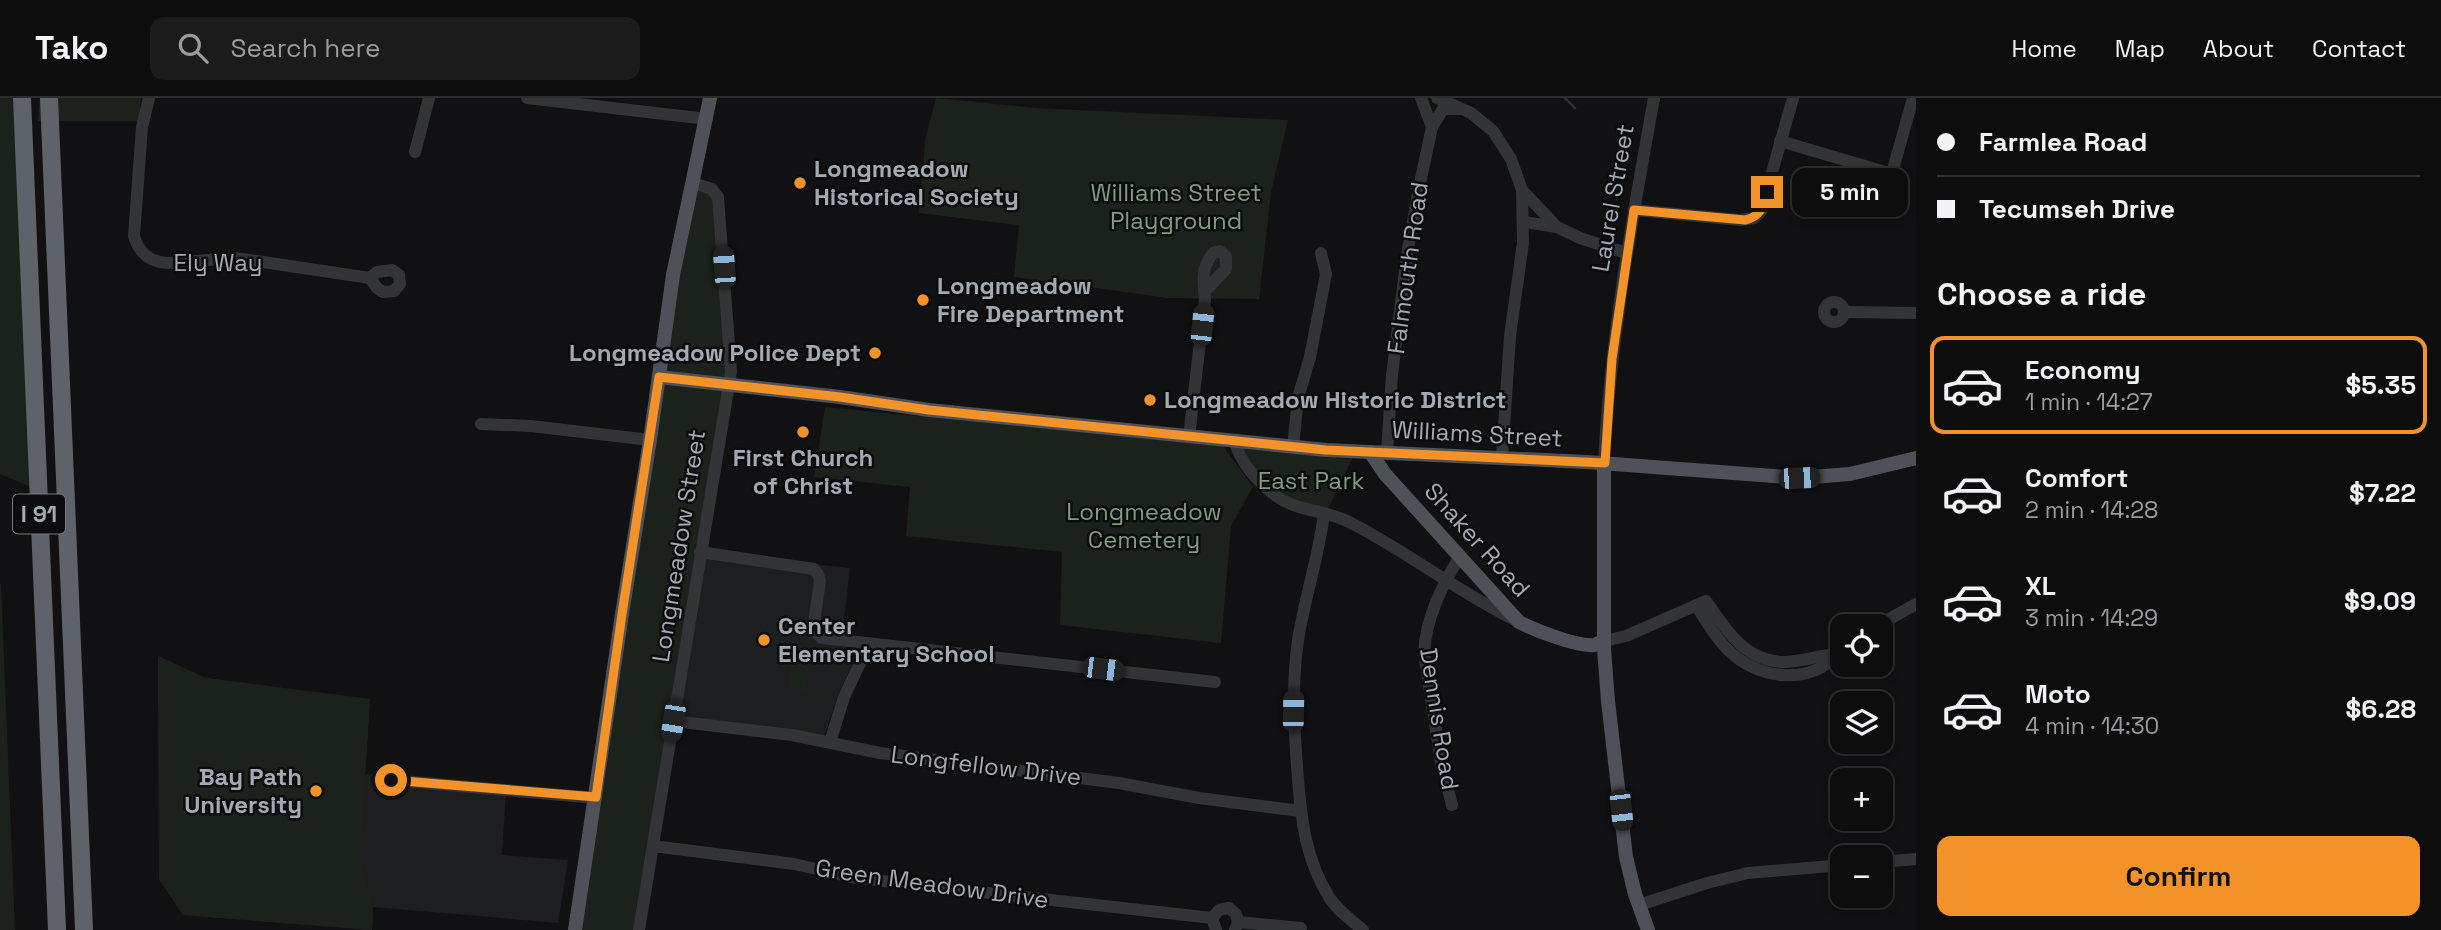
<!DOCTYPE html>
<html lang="en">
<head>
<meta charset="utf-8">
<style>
	:root { --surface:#0d0d0e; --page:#1b1b1c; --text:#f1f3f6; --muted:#9a9c9e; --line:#2d2d2e; --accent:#f39228 }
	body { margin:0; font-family:"Space Grotesk",sans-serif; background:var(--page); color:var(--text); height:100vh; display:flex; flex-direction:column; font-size:26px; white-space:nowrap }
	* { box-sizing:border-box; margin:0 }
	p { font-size:23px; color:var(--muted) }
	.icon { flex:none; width:38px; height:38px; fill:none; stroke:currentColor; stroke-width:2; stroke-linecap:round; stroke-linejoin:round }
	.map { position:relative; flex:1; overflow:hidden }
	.side { display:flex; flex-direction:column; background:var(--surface); width:525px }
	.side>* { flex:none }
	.hud { display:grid; align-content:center; height:154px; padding:0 21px; background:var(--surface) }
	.tools { position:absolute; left:1830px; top:516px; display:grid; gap:14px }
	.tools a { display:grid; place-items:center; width:63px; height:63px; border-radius:14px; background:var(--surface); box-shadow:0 4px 10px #0003,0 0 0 2px var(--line); font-size:35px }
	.end { position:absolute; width:32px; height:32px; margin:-16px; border:9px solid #f39228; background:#111; box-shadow:0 0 0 4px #111 }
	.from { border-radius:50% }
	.bubble { position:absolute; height:49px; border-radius:14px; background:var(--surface); box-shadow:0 4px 10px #0003,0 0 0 2px var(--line); font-size:23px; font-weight:800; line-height:49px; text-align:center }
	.car { position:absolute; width:21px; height:42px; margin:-21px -10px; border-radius:9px; box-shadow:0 0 5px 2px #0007; background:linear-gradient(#222 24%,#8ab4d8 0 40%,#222 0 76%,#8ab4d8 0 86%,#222 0) }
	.hud b { display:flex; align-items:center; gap:24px; height:66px; font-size:26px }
	.hud b+b { border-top:2px solid var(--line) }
	.hud i { width:18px; height:18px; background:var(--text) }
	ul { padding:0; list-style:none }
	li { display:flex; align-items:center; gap:21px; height:98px; margin:0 14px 10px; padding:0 7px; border:4px solid transparent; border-radius:14px }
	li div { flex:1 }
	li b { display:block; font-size:26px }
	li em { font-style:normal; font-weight:800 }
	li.active { border-color:var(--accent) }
	li>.icon { width:63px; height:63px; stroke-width:1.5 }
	h2 { padding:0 21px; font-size:32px; line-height:84px }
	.action { display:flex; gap:14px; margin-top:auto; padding:14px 21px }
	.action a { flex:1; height:80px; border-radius:14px; background:var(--accent); color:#111; font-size:28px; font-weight:800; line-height:80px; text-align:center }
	header { display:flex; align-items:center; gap:42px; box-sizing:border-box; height:98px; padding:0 35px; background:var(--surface); border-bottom:2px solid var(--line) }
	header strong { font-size:33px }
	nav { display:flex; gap:38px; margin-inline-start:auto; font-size:24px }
	.search { width:490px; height:63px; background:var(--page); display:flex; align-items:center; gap:18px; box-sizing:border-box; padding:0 24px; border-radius:14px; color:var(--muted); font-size:26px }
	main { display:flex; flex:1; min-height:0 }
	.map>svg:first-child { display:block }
	.built { fill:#1d1e20 }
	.green { fill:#1b221b }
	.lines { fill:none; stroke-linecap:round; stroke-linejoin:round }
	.stream { stroke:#2a3438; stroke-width:2.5 }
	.minor { stroke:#323438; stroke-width:12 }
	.major { stroke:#4e5157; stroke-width:14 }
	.highway { stroke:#5e6269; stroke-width:18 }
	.route { stroke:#f39228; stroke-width:9 }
	.poi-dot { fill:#f39228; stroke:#0c0c0e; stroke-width:2.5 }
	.labels { text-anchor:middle; stroke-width:5; stroke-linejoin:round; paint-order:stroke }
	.shield { fill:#0c0c0e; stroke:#757b82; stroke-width:2 }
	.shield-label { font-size:23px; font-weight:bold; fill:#a2aab4 }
	.poi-label { font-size:24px; font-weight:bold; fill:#a2aab4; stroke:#0c0c0e; text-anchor:start }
	.park-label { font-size:24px; fill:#7c9f79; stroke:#0c0c0e }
	.street-label { font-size:24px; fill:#a2aab4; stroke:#0c0c0e }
</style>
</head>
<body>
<header>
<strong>Tako</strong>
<div class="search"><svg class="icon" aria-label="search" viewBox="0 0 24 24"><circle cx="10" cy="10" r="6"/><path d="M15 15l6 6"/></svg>Search here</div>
<nav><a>Home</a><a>Map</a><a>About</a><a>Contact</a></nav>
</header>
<main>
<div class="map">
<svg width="1916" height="832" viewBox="0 0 1916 832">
	<rect width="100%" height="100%" fill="#111113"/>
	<g class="built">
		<path d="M700,454L850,470L841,547L853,552L855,560L837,599L825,636L822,638L673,623Z"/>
		<path d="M158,558L206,580L370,601L365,676L443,682L506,695L502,757L568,762L558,825L373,809L372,832L183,817L159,781Z"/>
	</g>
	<g class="green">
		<path d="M0,0H27L43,394L0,376Z"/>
		<path d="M40,0H141L139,23H38Z"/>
		<path d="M936,0L1035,10L1288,22L1271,94L1259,201L1168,200L1014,179L1019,127L919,115L925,42Z"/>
		<path d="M693,85L712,91L731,258L639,832H575Z"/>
		<path d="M825,309L1223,348L1253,389L1231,428L1221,545L1060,527L1062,454L906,438L910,389L814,379Z"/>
		<path d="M1243,350L1352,361L1327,413L1276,395L1241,355Z"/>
		<path d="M0,485L1,486L15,832H0Z"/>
		<path d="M792,554L800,555L809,567L807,594L788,591Z"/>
		<path d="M158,558L206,580L370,601L360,762L373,809L372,832L183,817L159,781Z"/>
	</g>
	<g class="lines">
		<path class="stream" d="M1565,0L1575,10"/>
		<g class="minor">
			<path d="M149,0L142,29L134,138C139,155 149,164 168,165L236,160L370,180L377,174L392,172L399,177L400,186L394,193L383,194L377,190L370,180"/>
			<path d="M527,0L707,21"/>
			<path d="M1437,0L1471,15L1493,33L1511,61L1522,92L1557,129L1580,140L1626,155"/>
			<path d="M1432,29L1443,11H1460"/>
			<path d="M1780,43L1892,76"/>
			<path d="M415,54L429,0"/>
			<path d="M1885,100L1913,0"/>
			<path d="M1634,112L1740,122L1754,120L1761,113L1793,0"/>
			<path d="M1524,124L1557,129"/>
			<circle cx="1834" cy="214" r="10"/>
			<path d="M1845,214L1916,215"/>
			<path d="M481,326L531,328L650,342"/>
			<path d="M1189,339L1205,201C1203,182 1201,171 1213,155L1220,153L1226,159V171L1204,194"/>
			<path d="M1235,343C1239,364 1259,385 1276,398C1298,414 1328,412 1351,425C1408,454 1459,495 1517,523"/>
			<path d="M1293,349L1298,300L1310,259L1326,176L1321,155"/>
			<path d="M1387,355L1392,277L1407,157L1419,90L1432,29L1421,0"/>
			<path d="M1502,360L1510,238L1523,145L1522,92"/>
			<path d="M1604,365C1610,242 1632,122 1654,0"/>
			<path d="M1324,416C1319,456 1306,496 1299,536C1291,585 1294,632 1298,681C1301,722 1306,762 1329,799C1337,812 1351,822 1363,832"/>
			<path d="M700,454L814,471L818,476L820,483L813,532L822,540L1215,584"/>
			<path d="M1696,507C1716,539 1730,565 1769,575C1787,579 1806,578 1822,569C1830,564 1835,556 1843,551"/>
			<path d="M1877,528L1916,506"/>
			<path d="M1604,543L1626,538L1706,503C1726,532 1746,565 1786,564C1802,563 1818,558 1835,556"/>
			<path d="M673,623L792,637L880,655L1119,685L1199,700L1300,713"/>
			<path d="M830,644L844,599L869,546"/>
			<path d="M391,682L596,700"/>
			<path d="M1452,707L1441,664L1424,555C1426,519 1442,488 1460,458"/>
			<path d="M653,748L794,766L856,780L1212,820L1216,832"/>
			<path d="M1881,764L1916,761"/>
			<path d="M1639,807L1707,785L1748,775L1843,767"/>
			<path d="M1212,820L1219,812L1229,810L1236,816L1238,824"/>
			<path d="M639,832L731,274L718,99L712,91L693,85"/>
			<path d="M1235,832L1238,824L1301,830"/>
		</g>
		<g class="major">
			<path d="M659,279L840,299L929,312L1326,352L1587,364L1799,380L1850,376L1916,360"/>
			<path d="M1370,354L1385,376L1519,524C1535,532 1577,549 1594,547C1595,547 1603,543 1604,543"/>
			<path d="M1604,365V551L1608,603L1626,759L1635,796L1648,832"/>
			<path d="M575,832L622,516L650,342L673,177L710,0"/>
		</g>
		<g class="highway">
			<path d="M22,0L57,832"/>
			<path d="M49,0L84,832"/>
		</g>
	</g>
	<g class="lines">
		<path class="route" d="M391,682L596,699L622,516L659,279L840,299L929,312L1326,352L1605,365L1612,261L1634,112L1745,122C1761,119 1763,108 1767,94"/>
	</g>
	<g class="poi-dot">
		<circle cx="800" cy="85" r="7"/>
		<circle cx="923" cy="202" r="7"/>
		<circle cx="875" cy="255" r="7"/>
		<circle cx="1150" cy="302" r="7"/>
		<circle cx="803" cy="334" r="7"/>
		<circle cx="764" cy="542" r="7"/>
		<circle cx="316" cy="693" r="7"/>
	</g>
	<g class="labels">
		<rect class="shield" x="13" y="396.5" width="52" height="39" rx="5"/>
		<g class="shield-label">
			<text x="39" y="424">I 91</text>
		</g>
		<g class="poi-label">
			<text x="814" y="79">Longmeadow<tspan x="814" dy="28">Historical Society</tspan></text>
			<text x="937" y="196">Longmeadow<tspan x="937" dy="28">Fire Department</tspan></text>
			<text x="861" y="263" text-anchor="end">Longmeadow Police Dept</text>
			<text x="1164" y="310">Longmeadow Historic District</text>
			<text x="803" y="368" text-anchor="middle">First Church<tspan x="803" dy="28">of Christ</tspan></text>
			<text x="778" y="536">Center<tspan x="778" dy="28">Elementary School</tspan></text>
			<text x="302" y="687" text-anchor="end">Bay Path<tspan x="302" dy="28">University</tspan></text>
		</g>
		<g class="park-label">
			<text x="1176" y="103">Williams Street<tspan x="1176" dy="28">Playground</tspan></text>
			<text x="1311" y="391">East Park</text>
			<text x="1144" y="422">Longmeadow<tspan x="1144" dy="28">Cemetery</tspan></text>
		</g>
		<g class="street-label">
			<text transform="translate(1613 100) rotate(-80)" y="8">Laurel Street</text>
			<text x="218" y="173">Ely Way</text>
			<text transform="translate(1408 170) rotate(-82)" y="8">Falmouth Road</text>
			<text transform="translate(1477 336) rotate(3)" y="8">Williams Street</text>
			<text transform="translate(1477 442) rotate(48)" y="8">Shaker Road</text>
			<text transform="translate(679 448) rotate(-81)" y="8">Longmeadow Street</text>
			<text transform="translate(1439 621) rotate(81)" y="8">Dennis Road</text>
			<text transform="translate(986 668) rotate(7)" y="8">Longfellow Drive</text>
			<text transform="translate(932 786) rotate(8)" y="8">Green Meadow Drive</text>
		</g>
	</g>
</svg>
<div class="tools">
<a><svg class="icon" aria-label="locate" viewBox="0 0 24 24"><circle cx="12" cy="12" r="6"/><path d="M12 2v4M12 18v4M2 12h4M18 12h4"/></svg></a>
<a><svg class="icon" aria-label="layers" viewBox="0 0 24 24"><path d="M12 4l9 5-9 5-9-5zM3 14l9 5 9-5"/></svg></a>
<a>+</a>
<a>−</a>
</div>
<i class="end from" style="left:391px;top:682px"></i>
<i class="end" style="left:1767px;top:94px"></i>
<div class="bubble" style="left:1792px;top:70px;width:116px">5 min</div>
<i class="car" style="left:724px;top:169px;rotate:356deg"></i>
<i class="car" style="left:1202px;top:227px;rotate:6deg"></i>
<i class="car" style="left:1799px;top:380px;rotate:88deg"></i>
<i class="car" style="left:1103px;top:571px;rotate:97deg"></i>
<i class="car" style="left:1293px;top:613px;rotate:1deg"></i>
<i class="car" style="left:673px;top:623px;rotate:189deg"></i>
<i class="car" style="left:1621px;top:712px;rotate:174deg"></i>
</div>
<section class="side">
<div class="hud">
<b><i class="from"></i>Farmlea Road</b>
<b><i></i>Tecumseh Drive</b>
</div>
<h2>Choose a ride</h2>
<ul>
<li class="active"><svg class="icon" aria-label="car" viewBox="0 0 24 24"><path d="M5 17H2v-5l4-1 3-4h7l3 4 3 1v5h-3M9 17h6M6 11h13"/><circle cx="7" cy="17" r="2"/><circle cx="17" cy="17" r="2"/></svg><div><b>Economy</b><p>1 min · 14:27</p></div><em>$5.35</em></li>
<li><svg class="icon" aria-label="car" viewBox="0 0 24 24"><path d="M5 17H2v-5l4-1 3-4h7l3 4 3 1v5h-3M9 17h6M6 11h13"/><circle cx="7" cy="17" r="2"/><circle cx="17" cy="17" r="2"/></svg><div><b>Comfort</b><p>2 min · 14:28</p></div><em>$7.22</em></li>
<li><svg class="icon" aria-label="car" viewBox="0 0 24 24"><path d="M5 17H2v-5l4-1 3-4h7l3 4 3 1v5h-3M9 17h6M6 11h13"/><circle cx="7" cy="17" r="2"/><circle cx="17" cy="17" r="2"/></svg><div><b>XL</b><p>3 min · 14:29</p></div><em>$9.09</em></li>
<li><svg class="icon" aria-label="car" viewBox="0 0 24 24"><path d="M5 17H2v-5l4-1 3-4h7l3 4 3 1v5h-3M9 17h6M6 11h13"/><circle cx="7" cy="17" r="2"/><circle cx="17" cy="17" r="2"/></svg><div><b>Moto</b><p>4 min · 14:30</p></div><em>$6.28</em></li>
</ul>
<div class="action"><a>Confirm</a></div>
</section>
</main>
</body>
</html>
